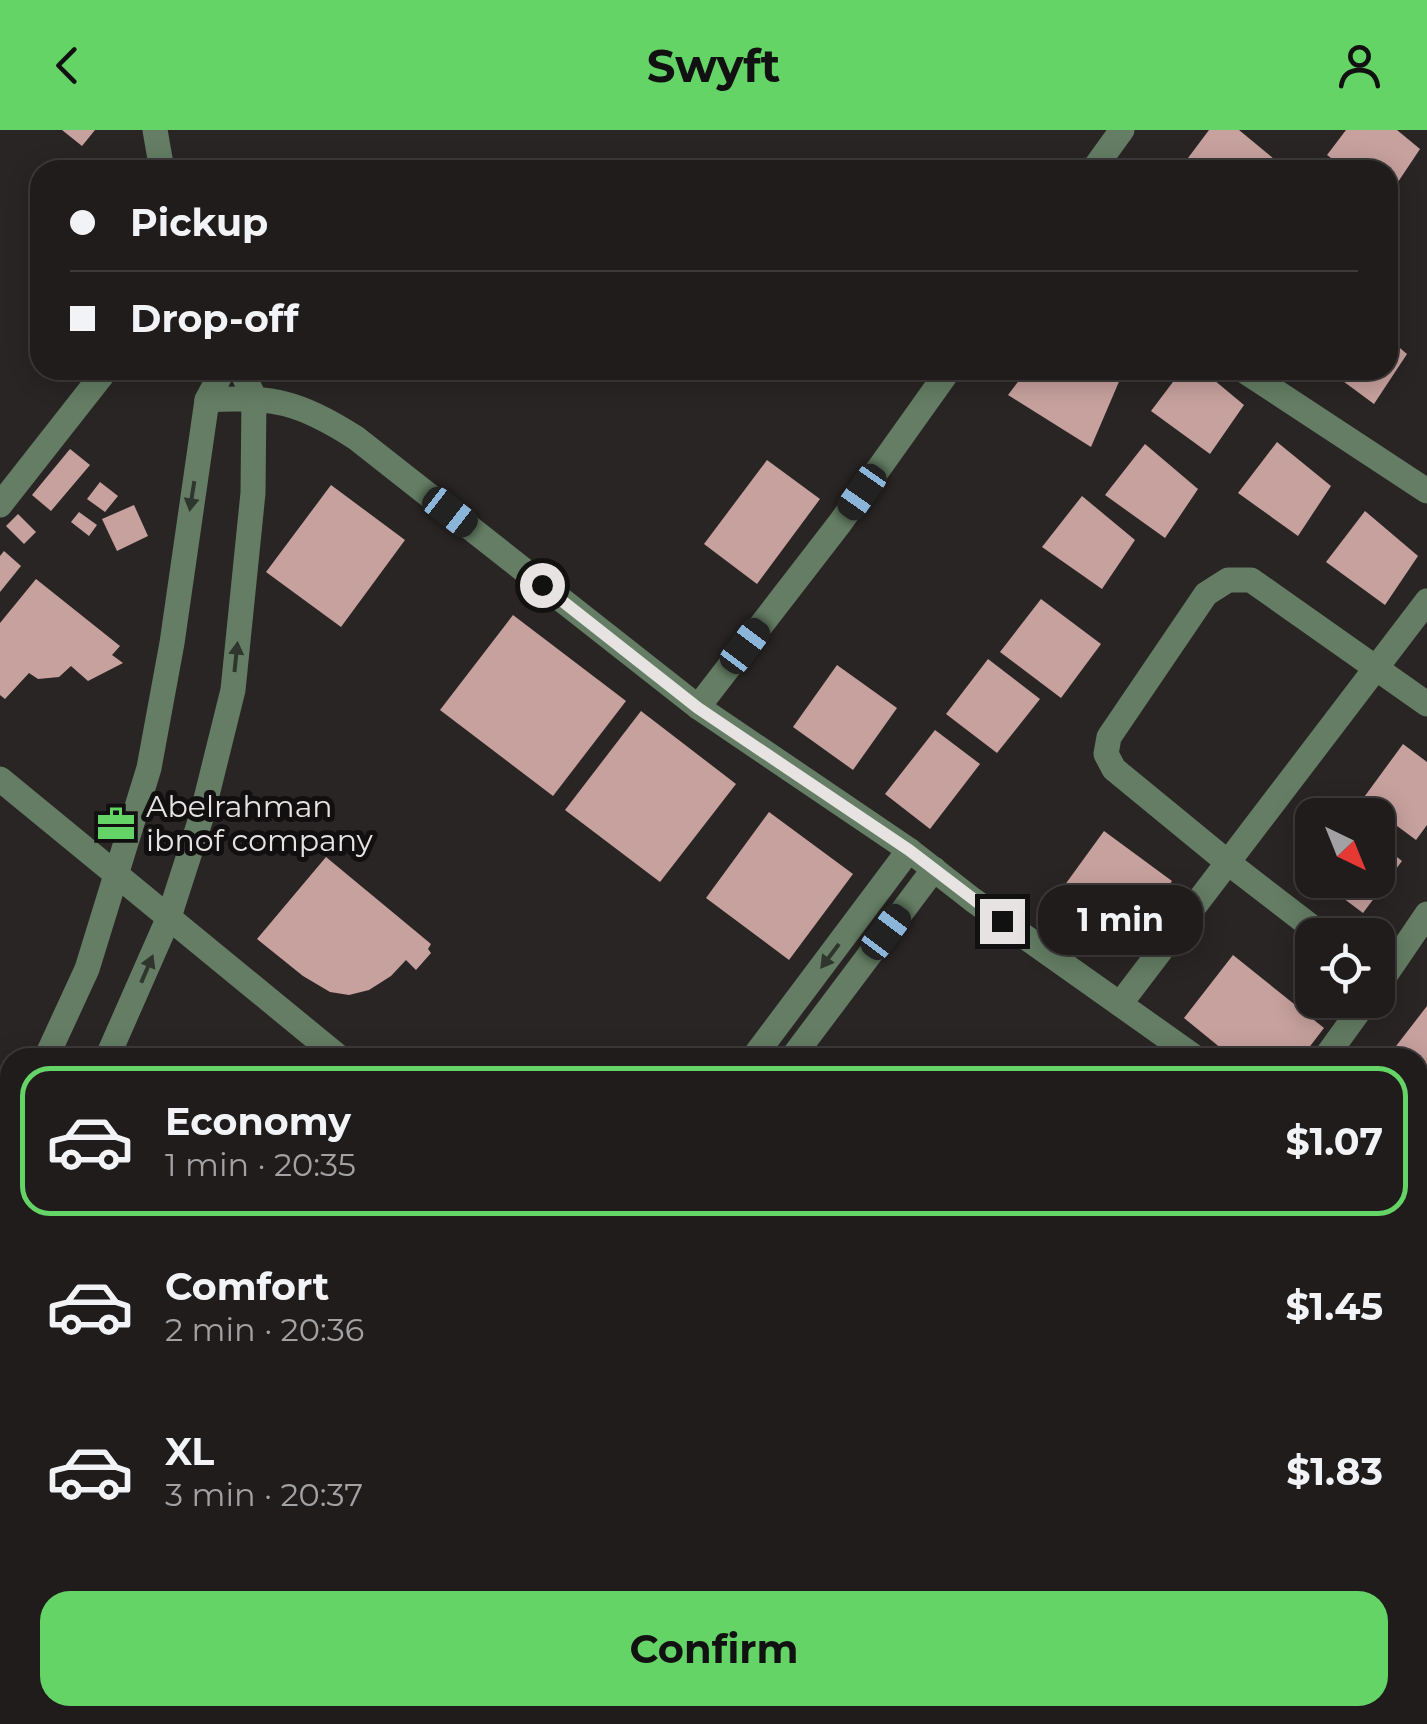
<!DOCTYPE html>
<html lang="en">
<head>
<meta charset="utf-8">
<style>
	:root { --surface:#201c1c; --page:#2d2929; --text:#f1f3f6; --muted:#a2a1a3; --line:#3d3a3b; --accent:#65d467 }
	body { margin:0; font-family:Montserrat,sans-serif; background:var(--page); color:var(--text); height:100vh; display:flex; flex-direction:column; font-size:38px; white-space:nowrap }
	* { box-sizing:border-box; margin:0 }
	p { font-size:32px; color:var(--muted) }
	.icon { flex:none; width:55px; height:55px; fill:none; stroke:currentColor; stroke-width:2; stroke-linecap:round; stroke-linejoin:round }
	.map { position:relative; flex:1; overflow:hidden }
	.side { position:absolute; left:0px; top:918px; width:1428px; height:678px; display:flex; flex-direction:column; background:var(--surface); border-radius:30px 30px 0 0; box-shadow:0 5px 25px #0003,0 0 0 2px var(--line) }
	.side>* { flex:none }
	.guide { position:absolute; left:30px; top:30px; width:1368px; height:220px; border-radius:30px; box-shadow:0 5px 25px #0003,0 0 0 2px var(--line); display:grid; align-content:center; height:220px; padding:0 40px; background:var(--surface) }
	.needle { width:65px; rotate:137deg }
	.tools { position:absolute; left:1295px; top:668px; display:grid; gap:20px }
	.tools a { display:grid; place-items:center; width:100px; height:100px; border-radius:20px; background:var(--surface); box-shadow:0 5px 25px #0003,0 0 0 2px var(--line); font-size:50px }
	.end { position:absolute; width:45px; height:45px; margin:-22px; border:12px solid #e6e3e2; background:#111; box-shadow:0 0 0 5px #111 }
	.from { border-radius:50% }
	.bubble { position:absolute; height:70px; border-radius:30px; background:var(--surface); box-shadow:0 5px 25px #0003,0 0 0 2px var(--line); font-size:32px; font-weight:700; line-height:70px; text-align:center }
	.car { position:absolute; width:30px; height:60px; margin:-30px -15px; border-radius:12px; box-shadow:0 0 8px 2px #0007; background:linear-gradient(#222 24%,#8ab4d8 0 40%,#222 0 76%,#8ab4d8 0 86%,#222 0) }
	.guide b { display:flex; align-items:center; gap:35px; height:95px; font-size:38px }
	.guide b+b { border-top:2px solid var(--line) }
	.guide i { width:25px; height:25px; background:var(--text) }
	ul { padding:18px 0 0; list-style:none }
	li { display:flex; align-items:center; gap:30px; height:150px; margin:0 20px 15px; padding:0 20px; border:5px solid transparent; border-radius:30px }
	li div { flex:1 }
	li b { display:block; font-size:38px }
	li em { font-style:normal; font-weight:700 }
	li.current { border-color:var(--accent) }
	li>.icon { width:90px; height:90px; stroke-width:1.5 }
	.primary-button { display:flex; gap:20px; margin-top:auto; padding:20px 40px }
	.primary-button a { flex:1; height:115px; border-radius:30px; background:var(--accent); color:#111; font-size:40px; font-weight:700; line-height:115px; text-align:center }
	header { display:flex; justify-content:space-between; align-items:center; height:130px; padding:0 40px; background:var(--accent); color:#111; font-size:45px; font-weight:700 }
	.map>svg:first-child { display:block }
	.building { fill:#c7a19e }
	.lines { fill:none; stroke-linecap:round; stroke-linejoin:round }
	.minor { stroke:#647d64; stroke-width:25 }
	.oneway { fill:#2e362d }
	.route { stroke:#e6e3e2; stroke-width:12 }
	.labels { text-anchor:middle; stroke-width:10; stroke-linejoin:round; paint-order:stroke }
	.poi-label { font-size:30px; fill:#e6e3e2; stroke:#110f0f; text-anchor:start }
</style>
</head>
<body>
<header><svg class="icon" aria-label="back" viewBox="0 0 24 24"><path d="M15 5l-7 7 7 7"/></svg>Swyft<svg class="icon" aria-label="person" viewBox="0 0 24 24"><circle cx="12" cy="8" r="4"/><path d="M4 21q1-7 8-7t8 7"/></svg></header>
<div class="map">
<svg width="1427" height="1594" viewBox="0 0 1427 1594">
	<rect width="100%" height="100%" fill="#2a2525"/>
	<g class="building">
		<path d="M62,0H95L82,16Z"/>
		<path d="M1209,0H1239L1274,29L1267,40H1187L1182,36Z"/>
		<path d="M1346,0H1397L1420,19L1388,67V40H1347L1327,25Z"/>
		<path d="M1388,208L1407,224L1374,274L1328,240H1388Z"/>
		<path d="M1027,240H1124L1091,317L1008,265Z"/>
		<path d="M1182,240H1202L1244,275L1210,324L1151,281Z"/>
		<path d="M1277,312L1331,356L1298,406L1238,363Z"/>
		<path d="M1145,314L1198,359L1165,408L1105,365Z"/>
		<path d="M70,319L90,335L51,381L32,365Z"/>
		<path d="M767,330L820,369L757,454L704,414Z"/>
		<path d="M100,352L118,366L105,382L87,369Z"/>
		<path d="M331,355L405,410L341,497L266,442Z"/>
		<path d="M1082,366L1135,410L1102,459L1042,417Z"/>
		<path d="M134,375L148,406L117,421L102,389Z"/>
		<path d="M1365,381L1418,426L1385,475L1326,432Z"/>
		<path d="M79,382L97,395L89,406L71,392Z"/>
		<path d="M18,384L36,402L24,414L6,396Z"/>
		<path d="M4,421L21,436L0,462V426Z"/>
		<path d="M36,449L120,516L112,525L123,533L88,551L71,536L59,547L38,549L29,543L5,569L0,565V493Z"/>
		<path d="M1041,469L1101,514L1061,568L1000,522Z"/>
		<path d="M513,485L626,571L553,666L440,580Z"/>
		<path d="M988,529L1040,569L997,623L946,584Z"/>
		<path d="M837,535L897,578L853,640L793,597Z"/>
		<path d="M641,581L736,654L660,752L565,680Z"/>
		<path d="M935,600L980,634L930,699L885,664Z"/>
		<path d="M1403,614L1427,632V695L1416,710L1362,670Z"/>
		<path d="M769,682L853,744L789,830L706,768Z"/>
		<path d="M1104,701L1172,751L1120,824L1051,774Z"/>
		<path d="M1378,712L1402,731L1363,783L1319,750H1378Z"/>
		<path d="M326,727L431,814L428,819L431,823L416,840L406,830L391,846L369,860L349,865L330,862L303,846L257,809Z"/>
		<path d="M1233,825L1324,898L1301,928H1233L1184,888Z"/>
		<path d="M1427,876V944L1418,938V928H1404L1393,920Z"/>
		<path d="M1418,967L1427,975V989L1418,1003Z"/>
		<path d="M10,1182V1238L0,1231L4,1227L0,1224V1196Z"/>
		<path d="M1427,1252V1326L1418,1319V1265Z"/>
		<path d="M0,1382L10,1390V1444L0,1455Z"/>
		<path d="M113,1585H178L170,1594H124Z"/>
		<path d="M882,1585H971L965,1594H876Z"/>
		<path d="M1179,1585H1332L1327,1594H1191Z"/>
	</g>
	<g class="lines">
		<g class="minor">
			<path d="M155,0L162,40"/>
			<path d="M1093,40L1122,0"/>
			<path d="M1243,240L1427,361"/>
			<path d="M207,270C274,266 300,272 356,308L698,577L909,720L973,770L1196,928"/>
			<path d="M0,375L106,240"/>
			<path d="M698,577L840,393L949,240"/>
			<path d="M0,649L340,928"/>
			<path d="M1322,805L1226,731L1114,639L1106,624L1109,607L1206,464L1228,450H1251L1427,574"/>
			<path d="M1378,856L1427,784"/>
			<path d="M1120,874L1427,471"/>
			<path d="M46,928L87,839L149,638L172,513L207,270L223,240"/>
			<path d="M107,928L169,787L202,685L233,560L253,363L254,267L241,240"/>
			<path d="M753,928L909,720"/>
			<path d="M792,928L934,739"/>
			<path d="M1325,928L1367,870"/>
			<path d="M0,1016L10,1000"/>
			<path d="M1418,1097L1427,1104"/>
			<path d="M0,1116L10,1100"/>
			<path d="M1418,1202L1427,1189"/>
			<path d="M0,1324L10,1332"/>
			<path d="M337,1585L348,1594"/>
			<path d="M224,1594L232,1585"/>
			<path d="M281,1594L289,1585"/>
			<path d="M662,1594L669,1585"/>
			<path d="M1054,1594L1060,1585"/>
			<path d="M1132,1594L1139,1585"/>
		</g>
	</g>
	<defs><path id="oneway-solid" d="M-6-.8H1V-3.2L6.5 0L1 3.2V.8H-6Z" transform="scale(2.5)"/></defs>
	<g class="oneway">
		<use href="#oneway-solid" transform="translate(192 366) rotate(99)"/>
		<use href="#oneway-solid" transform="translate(236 527) rotate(-84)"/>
		<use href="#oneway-solid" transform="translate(830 826) rotate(127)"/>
		<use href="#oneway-solid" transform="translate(147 839) rotate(-67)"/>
	</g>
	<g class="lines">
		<path class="route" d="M542,455L698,578L909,720L1002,791"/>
	</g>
	<defs>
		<g id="office-bare" transform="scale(3)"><path d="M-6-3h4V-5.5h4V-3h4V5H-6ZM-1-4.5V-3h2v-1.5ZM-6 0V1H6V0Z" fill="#65d467" stroke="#110f0f" stroke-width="2.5" paint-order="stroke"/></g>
	</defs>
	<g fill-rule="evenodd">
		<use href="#office-bare" x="116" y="694"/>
	</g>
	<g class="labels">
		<g class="poi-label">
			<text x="146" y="687">Abelrahman<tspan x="146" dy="34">ibnof company</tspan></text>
		</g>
	</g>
</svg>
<div class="tools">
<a><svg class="needle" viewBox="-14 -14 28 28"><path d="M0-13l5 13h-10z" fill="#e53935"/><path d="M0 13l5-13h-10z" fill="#a2a1a3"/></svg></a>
<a><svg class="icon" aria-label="locate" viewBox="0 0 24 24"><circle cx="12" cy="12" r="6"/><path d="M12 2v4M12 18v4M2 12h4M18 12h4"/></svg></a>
</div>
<i class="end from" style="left:542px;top:455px"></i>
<i class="end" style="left:1002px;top:791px"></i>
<div class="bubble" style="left:1038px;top:755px;width:165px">1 min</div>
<i class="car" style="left:862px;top:362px;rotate:215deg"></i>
<i class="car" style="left:450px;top:382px;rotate:128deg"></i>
<i class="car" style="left:745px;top:516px;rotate:37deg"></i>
<i class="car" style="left:886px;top:802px;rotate:37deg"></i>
<div class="guide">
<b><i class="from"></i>Pickup</b>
<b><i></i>Drop-off</b>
</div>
<section class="side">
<ul>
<li class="current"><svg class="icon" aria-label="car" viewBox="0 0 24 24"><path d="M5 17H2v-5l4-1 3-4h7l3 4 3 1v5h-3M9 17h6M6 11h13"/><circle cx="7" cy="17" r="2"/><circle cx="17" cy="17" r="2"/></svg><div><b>Economy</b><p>1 min · 20:35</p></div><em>$1.07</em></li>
<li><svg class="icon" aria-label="car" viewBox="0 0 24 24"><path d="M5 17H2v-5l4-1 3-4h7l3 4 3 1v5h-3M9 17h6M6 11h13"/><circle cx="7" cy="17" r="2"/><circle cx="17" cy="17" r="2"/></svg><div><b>Comfort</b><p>2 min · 20:36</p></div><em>$1.45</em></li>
<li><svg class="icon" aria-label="car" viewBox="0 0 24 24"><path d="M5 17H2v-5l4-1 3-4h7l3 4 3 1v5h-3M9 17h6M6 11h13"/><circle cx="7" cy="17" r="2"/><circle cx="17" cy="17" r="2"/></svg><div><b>XL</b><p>3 min · 20:37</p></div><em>$1.83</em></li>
</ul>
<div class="primary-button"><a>Confirm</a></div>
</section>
</div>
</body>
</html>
